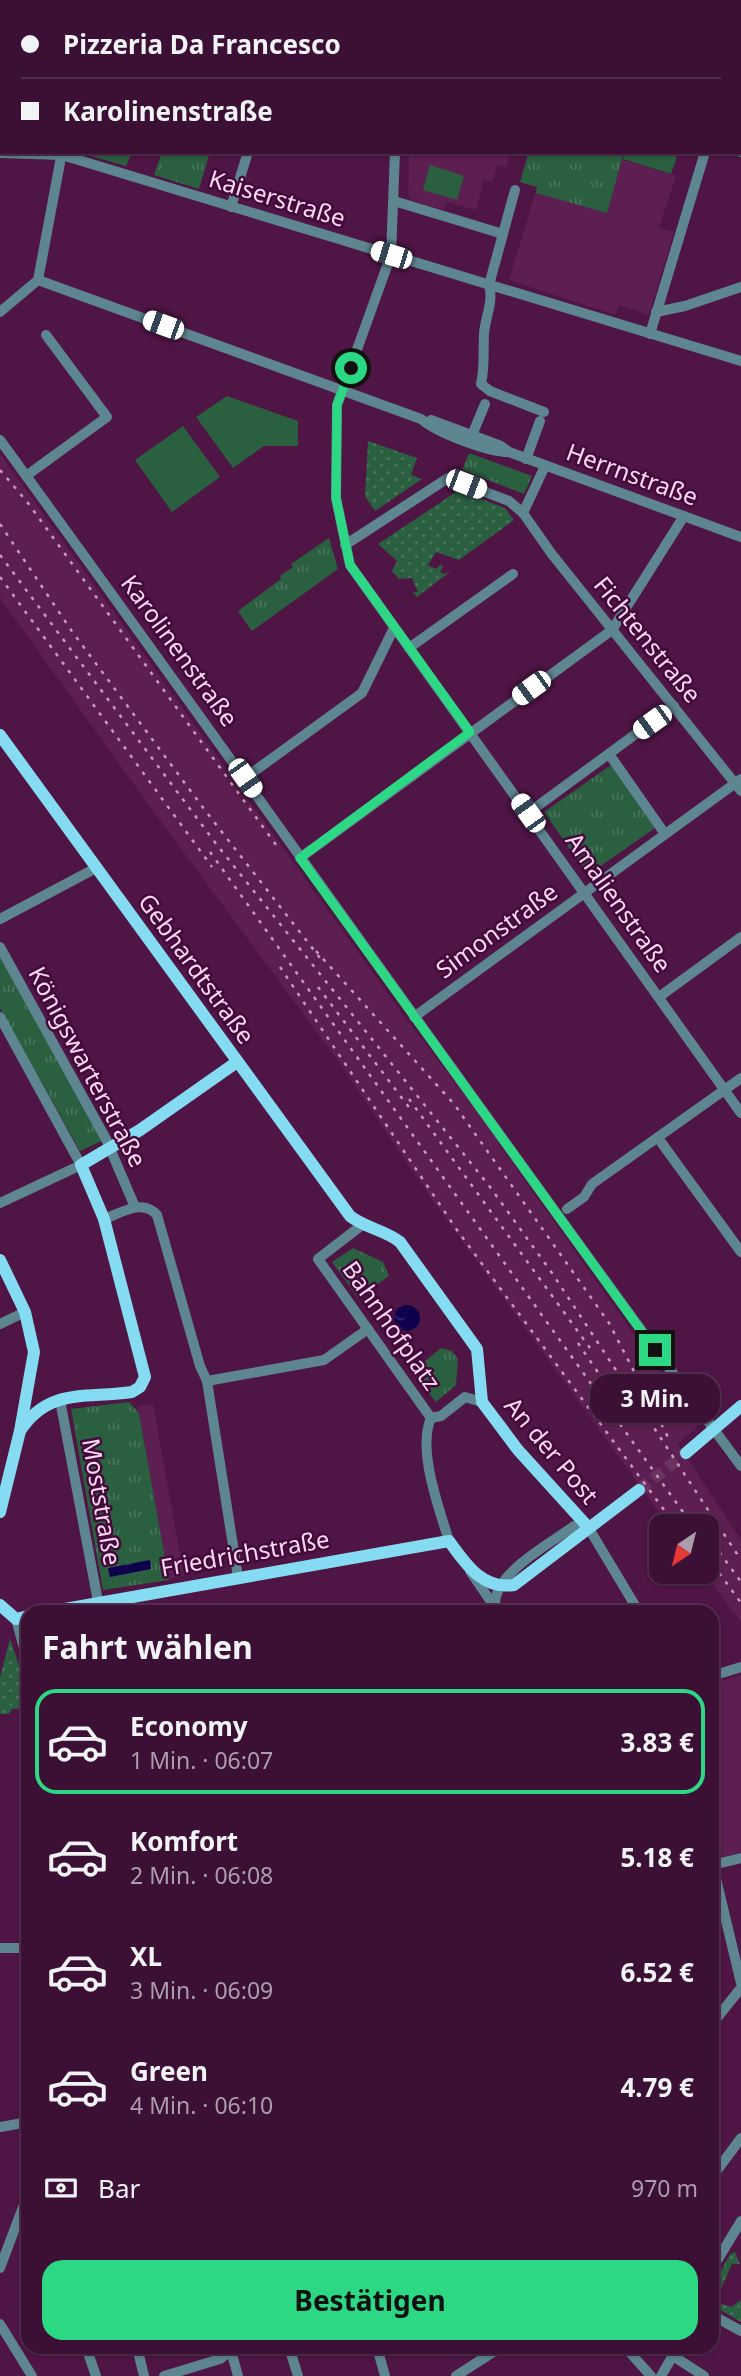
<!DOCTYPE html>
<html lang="de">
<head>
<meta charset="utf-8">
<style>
	:root { --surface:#3b1034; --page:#42193c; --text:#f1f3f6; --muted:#ac9dac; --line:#54304f; --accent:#2cd884 }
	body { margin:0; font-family:"Noto Sans",sans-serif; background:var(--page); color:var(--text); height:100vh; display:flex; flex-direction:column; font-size:26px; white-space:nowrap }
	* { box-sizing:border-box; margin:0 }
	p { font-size:23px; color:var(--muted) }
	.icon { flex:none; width:38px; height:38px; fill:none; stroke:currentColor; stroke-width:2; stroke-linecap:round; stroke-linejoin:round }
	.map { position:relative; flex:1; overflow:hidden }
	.sheet { position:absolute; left:21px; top:1605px; width:698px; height:749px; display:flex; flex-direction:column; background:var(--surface); border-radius:21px; box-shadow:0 2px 5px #0004,0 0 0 2px var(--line) }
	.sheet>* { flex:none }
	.hud { position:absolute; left:0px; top:0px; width:742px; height:154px; box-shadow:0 2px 5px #0004,0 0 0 2px var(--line); display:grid; align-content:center; height:154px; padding:0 21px; background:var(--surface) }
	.needle { width:46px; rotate:215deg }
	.controls { position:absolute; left:649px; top:1514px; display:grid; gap:14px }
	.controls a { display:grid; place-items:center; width:70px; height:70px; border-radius:14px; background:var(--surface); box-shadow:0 2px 5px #0004,0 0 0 2px var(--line); font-size:35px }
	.end { position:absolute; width:32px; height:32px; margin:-16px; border:9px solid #2cd884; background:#111; box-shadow:0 0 0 4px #111 }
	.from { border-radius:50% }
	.bubble { position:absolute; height:49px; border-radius:21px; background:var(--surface); box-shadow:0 2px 5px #0004,0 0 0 2px var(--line); font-size:23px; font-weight:700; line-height:49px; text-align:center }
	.car { position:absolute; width:21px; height:42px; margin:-21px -10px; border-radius:9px; box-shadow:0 0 5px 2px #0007; background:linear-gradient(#fff 24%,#345 0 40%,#fff 0 76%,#345 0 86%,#fff 0) }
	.hud b { display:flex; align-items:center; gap:24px; height:66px; font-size:26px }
	.hud b+b { border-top:2px solid var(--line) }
	.hud i { width:18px; height:18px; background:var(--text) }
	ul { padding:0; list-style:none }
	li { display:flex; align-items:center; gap:21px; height:105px; margin:0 14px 10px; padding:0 7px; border:4px solid transparent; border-radius:21px }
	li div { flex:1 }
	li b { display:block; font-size:26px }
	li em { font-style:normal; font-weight:700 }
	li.active { border-color:var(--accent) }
	li>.icon { width:63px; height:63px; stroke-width:1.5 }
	h2 { padding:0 21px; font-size:32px; line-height:84px }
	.pay { display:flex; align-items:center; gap:18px; height:77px; padding:0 21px; font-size:26px }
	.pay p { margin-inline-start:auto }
	.action { display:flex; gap:14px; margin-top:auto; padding:14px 21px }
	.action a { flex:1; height:80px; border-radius:21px; background:var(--accent); color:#111; font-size:28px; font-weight:700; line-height:80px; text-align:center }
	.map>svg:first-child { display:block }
	.built { fill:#5d1e51 }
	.grass { fill:url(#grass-dots) }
	.park { fill:url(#park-tufts) }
	.garden { fill:#2a5f40 }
	.water { fill:url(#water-ripples) }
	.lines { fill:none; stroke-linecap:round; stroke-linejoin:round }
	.major-tunnel { stroke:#69325f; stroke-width:12; stroke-dasharray:12 6; stroke-linecap:butt }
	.minor { stroke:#5e8690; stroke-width:10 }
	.major { stroke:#85dcf2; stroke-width:12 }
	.rail { stroke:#c69bbc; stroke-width:2.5; stroke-dasharray:3.5 7; stroke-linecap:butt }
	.route { stroke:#2cd884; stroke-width:9 }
	.labels { text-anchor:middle; stroke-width:5; stroke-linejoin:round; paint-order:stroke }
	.street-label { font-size:24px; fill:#fcd8f2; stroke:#43093a }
</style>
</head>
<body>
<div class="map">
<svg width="741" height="2376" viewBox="0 0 741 2376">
	<defs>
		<pattern id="grass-dots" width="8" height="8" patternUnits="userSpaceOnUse" patternTransform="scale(1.75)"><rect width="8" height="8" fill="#2a5f40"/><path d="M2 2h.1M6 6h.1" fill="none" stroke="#4a755c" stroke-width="1.8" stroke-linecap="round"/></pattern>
		<pattern id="park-tufts" width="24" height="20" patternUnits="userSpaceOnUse" patternTransform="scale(1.75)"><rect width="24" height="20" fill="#2a5f40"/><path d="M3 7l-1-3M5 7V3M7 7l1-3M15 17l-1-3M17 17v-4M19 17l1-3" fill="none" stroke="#4a755c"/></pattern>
		<pattern id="water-ripples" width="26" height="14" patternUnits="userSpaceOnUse" patternTransform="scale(1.75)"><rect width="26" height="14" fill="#0e004c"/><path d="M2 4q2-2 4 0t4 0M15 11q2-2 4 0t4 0" fill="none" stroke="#322466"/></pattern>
	</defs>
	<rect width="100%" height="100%" fill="#4f1545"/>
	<g class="built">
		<path d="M409,152H510L506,167L497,165L492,182L484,180L476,210L447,202L444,210L413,201L408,195Z"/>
		<path d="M529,152H624L623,160L676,176L659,228L674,232L649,315L619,305L615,315L509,280L537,188L520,182Z"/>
		<path d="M0,454L406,1019L500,1141L498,1143L696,1422L697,1427L678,1444L741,1540V1622L703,1572H707V1526H669L435,1204L339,1062L153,811L0,598Z"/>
		<path d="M153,1404L184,1576L169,1579L138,1406Z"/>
		<path d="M741,1675V1852L723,1857L712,1813V1684Z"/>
	</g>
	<g class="grass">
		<path d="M368,441L417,458L411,475L422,479L375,511L365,496Z"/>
		<path d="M459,490L505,508L514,520L459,560L436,552L428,565L436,569L440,565L443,566L440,572L444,574L451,571L417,597L413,592H418L412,578L399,579L392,571L397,561L378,544Z"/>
		<path d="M10,1639L21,1671L26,1673L28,1708L12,1709L9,1714H0V1677Z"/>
		<path d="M735,2252L740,2264H732L715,2302L731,2307L741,2300V2322L712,2305V2288L730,2254Z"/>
	</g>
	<g class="park">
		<path d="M506,0H702L505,2Z"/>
		<path d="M77,152H132L126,166Z"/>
		<path d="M162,152H210L199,189L154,175Z"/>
		<path d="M529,152H624L607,213L536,193L537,187L520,182Z"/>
		<path d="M469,453L532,476L524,494L462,470Z"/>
		<path d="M329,538L338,569L252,631L238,611L281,579L280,576L293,567L291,564Z"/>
		<path d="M611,765L655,828L588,875L544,812Z"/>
		<path d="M0,955L102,1141L80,1151L0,1008Z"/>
		<path d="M353,1248L383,1262L389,1276L358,1298L332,1262Z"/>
		<path d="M441,1348L452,1351L458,1359L456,1385L436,1402L412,1372Z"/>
		<path d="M129,1402L139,1413L169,1580L103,1590L71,1409Z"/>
	</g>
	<g class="garden">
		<path d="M625,152H662L677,157L671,174L623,159Z"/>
		<path d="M430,165L464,176L457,200L423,190Z"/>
		<path d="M227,396L298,421V446H264L233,468L196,417Z"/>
		<path d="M183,426L220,477L172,512L135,460Z"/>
	</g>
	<g class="water">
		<circle cx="407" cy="1318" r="13"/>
		<path d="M150,1560L151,1569L110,1577L108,1568Z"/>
	</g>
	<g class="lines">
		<path class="major-tunnel" d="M639,1490L686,1453"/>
		<g class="minor">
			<path d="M252,0L258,2"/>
			<path d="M78,2V0"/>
			<path d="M400,2V0"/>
			<path d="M395,152L391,255L337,405L336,498L350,565L741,1113"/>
			<path d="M740,152H741"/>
			<path d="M0,153L62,155L741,361"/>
			<path d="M515,190L489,285C494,302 485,317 484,334C483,352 485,366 481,384L490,391L544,412"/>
			<path d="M394,201L503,234"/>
			<path d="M231,207L248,152"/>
			<path d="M38,280L421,419C437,433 488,452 509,452"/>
			<path d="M0,312L38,280L62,152"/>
			<path d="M656,312L685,306L741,287"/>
			<path d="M650,334L705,152"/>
			<path d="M431,420L501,446L509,452L741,537"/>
			<path d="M472,435L485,404"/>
			<path d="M0,440C249,781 490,1127 741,1466"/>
			<path d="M526,459L540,421"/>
			<path d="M26,476L107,417L46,335"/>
			<path d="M523,513L545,466"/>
			<path d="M345,545L448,478L509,501L523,513L551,553L741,791"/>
			<path d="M409,648L513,574"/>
			<path d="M609,754L665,834"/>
			<path d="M245,778L362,693L394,628"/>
			<path d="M528,813L674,706"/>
			<path d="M300,858L612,630L684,516"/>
			<path d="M0,919L96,868"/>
			<path d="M0,947L106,1139L135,1207"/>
			<path d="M659,997L741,937"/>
			<path d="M0,1017L81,1165L0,1203"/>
			<path d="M414,1017L741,779"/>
			<path d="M658,1138L741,1252"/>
			<path d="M567,1209L584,1197L592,1184L741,1078"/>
			<path d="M104,1219C121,1213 143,1198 157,1215L200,1366L207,1381L238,1577"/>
			<path d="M362,1225L318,1259L431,1418"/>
			<path d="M0,1324L25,1312"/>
			<path d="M207,1381L324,1360L368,1329"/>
			<path d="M60,1400L100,1612"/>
			<path d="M431,1418C417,1450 439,1508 449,1541"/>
			<path d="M431,1418L441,1416L465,1397L482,1402"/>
			<path d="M470,1571L498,1612"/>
			<path d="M495,1606C493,1573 550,1544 574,1526L588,1527L639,1612"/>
			<path d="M16,1619L28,1663"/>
			<path d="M712,1676L741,1667"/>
			<path d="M712,1862L741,1983"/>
			<path d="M712,1865L741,1858"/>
			<path d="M0,1948H28"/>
			<path d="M712,2024L741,1988"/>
			<path d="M0,2127L28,2122"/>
			<path d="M712,2177L741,2138"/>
			<path d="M0,2268L23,2207H28"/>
			<path d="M712,2269L741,2221"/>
			<path d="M712,2315L741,2331"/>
			<path d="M0,2324L32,2376"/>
			<path d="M86,2347L96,2376"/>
			<path d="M137,2347L144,2376"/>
			<path d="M230,2347L238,2376"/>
			<path d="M289,2347L298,2376"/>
			<path d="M377,2347L385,2376"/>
			<path d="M625,2347L651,2376"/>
			<path d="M673,2356L704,2376"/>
			<path d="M164,2376L220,2359L235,2347"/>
			<path d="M456,2376L501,2347"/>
			<path d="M661,2376L678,2347"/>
		</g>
		<g class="major">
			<path d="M0,735L350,1216C365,1228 385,1230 400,1242L477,1349L482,1402L518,1450L588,1527"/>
			<path d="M0,1260L25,1312L34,1352L20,1431L0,1512"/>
			<path d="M20,1431C49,1387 86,1399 132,1392L140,1387L145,1377L104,1219L81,1165L140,1130L237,1062"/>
			<path d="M686,1453L741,1406"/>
			<path d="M0,1605L16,1619L28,1616"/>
			<path d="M48,1612L449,1541C465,1563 482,1590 514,1585L639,1490"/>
		</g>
		<g class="rail">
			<path d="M0,470L28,503L279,849"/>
			<path d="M0,524L71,630L204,809L320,958"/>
			<path d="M0,555L217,845L490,1187L552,1273L741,1560"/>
			<path d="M0,577L212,867"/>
			<path d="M210,852L693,1526"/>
			<path d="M316,951L454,1104L609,1323L669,1439"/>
			<path d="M280,967L457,1230L676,1526"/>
			<path d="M318,987L411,1110"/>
			<path d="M409,1099L590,1348"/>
			<path d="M578,1343L631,1421"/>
			<path d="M707,1535L741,1582"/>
			<path d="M707,1556L741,1603"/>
		</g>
	</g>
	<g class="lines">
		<path class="route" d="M351,368L337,405L336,498L350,565L470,732L300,858L655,1350"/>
	</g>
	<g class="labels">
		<g class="street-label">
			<text transform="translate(277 199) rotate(17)" y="8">Kaiserstraße</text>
			<text transform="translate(632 475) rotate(20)" y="8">Herrnstraße</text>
			<text transform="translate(647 640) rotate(51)" y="8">Fichtenstraße</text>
			<text transform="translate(179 651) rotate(54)" y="8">Karolinenstraße</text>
			<text transform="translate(618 903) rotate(55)" y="8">Amalienstraße</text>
			<text transform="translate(497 931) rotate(-36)" y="8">Simonstraße</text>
			<text transform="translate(196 969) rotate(54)" y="8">Gebhardtstraße</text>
			<text transform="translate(87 1067) rotate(62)" y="8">Königswarterstraße</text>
			<text transform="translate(391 1326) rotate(55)" y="8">Bahnhofplatz</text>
			<text transform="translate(551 1451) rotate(50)" y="8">An der Post</text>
			<text transform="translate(101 1502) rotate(80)" y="8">Moststraße</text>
			<text transform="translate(245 1554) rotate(-10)" y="8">Friedrichstraße</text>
		</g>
	</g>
</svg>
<div class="controls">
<a><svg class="needle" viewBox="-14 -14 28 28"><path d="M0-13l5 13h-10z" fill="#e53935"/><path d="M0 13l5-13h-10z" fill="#ac9dac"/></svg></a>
</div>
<i class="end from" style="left:351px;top:368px"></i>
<i class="end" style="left:655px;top:1350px"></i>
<div class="bubble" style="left:590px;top:1374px;width:130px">3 Min.</div>
<i class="car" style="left:391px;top:255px;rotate:287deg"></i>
<i class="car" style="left:163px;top:325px;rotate:290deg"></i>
<i class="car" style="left:466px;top:484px;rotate:111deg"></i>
<i class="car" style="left:531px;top:688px;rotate:234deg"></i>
<i class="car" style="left:652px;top:722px;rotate:234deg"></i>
<i class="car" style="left:245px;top:778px;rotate:145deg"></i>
<i class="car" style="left:528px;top:813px;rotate:324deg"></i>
<div class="hud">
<b><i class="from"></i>Pizzeria Da Francesco</b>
<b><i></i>Karolinenstraße</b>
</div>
<section class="sheet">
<h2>Fahrt wählen</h2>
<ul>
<li class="active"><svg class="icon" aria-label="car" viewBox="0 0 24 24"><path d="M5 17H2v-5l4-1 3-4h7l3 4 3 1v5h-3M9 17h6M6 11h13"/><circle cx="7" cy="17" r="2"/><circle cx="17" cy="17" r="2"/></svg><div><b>Economy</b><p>1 Min. · 06:07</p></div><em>3.83 €</em></li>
<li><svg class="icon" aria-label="car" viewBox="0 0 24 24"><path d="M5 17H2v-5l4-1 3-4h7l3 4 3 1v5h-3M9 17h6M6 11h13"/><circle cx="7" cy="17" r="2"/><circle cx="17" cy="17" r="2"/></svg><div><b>Komfort</b><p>2 Min. · 06:08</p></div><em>5.18 €</em></li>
<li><svg class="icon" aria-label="car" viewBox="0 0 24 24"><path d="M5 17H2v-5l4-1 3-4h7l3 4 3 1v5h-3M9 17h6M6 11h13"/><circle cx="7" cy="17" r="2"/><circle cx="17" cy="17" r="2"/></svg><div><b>XL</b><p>3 Min. · 06:09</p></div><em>6.52 €</em></li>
<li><svg class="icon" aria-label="car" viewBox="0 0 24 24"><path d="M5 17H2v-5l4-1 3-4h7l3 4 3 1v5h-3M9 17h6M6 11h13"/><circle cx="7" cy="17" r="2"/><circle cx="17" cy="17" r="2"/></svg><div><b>Green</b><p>4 Min. · 06:10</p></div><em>4.79 €</em></li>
</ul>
<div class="pay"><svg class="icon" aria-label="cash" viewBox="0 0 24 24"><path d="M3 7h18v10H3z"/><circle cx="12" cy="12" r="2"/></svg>Bar<p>970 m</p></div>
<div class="action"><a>Bestätigen</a></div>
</section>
</div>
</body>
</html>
